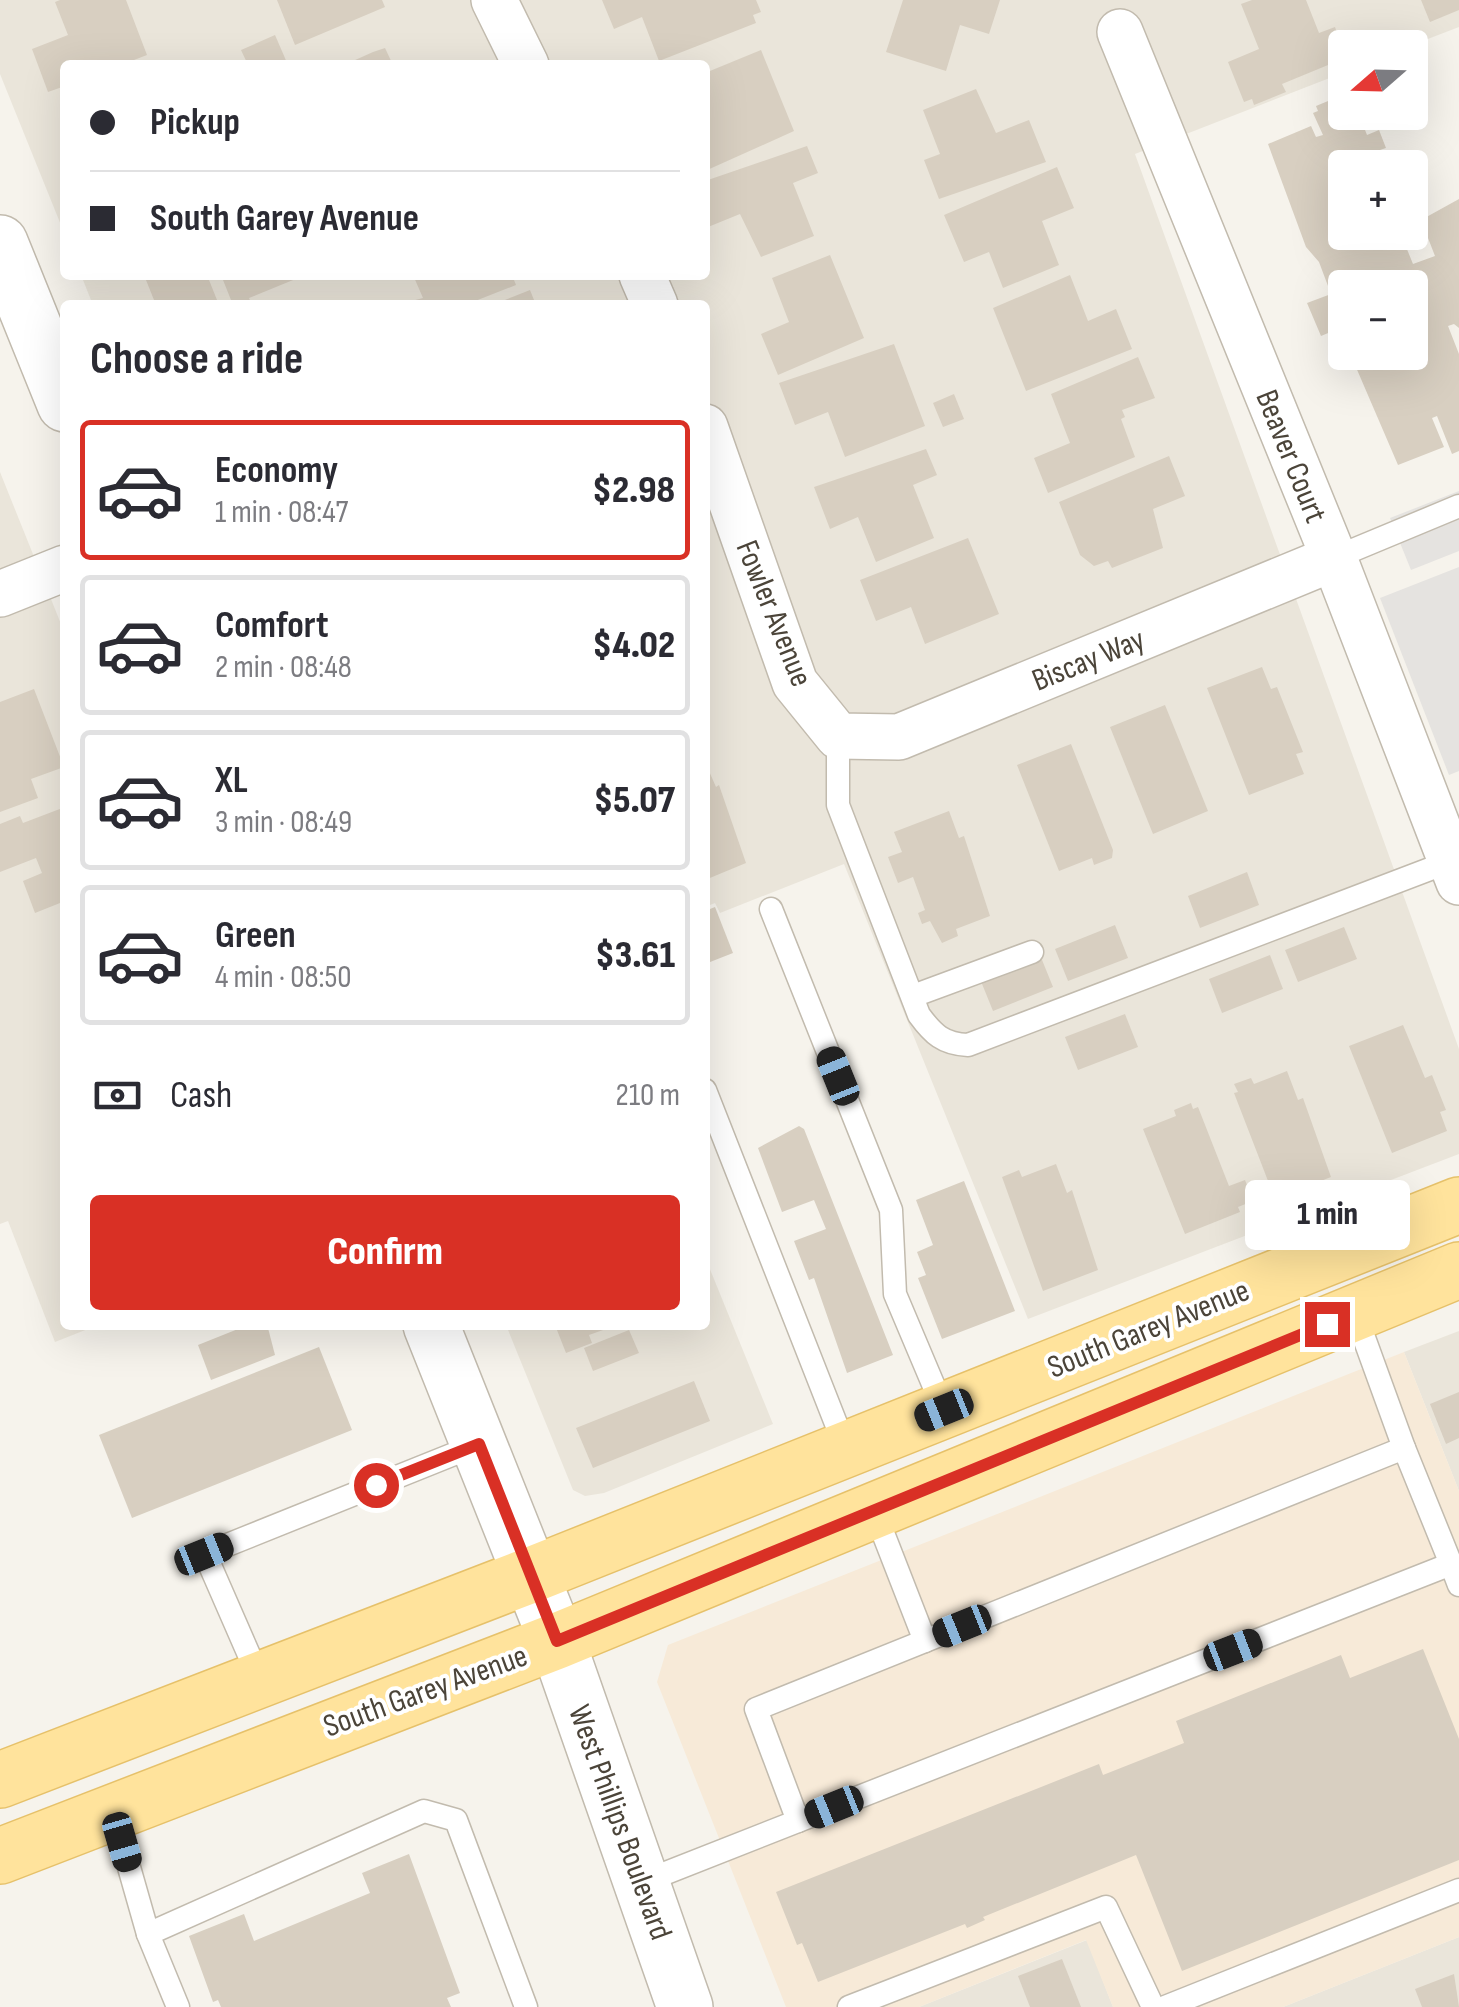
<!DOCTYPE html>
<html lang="en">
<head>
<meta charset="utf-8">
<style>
	:root { --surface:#fff; --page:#f2f2f3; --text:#2b2b33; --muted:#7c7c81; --line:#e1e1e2; --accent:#d93025 }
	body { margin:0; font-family:"Sofia Sans Condensed",sans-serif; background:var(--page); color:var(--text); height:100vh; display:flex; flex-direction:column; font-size:38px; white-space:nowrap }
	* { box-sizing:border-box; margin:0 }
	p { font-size:32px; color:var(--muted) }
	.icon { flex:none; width:55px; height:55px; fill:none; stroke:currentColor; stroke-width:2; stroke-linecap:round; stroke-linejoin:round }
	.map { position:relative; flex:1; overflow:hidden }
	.details { position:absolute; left:60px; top:300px; width:650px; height:1030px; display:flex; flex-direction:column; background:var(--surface); border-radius:10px; box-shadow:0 10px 40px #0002 }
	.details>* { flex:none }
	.hud { position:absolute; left:60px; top:60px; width:650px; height:220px; border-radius:10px; box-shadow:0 10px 40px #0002; display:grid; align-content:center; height:220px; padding:0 30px; background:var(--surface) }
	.needle { width:65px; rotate:250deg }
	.fabs { position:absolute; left:1328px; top:30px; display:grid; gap:20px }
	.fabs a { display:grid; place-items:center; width:100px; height:100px; border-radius:10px; background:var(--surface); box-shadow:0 10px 40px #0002; font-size:50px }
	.end { position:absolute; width:45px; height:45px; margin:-22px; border:12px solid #d93025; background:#fff; box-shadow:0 0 0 5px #fff }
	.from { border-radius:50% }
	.bubble { position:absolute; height:70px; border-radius:10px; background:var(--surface); box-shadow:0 10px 40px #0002; font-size:32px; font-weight:800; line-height:70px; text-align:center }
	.car { position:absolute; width:30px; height:60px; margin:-30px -15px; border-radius:12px; box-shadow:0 0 8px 2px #0007; background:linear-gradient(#222 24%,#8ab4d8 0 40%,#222 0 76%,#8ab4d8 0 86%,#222 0) }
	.hud b { display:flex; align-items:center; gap:35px; height:95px; font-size:38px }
	.hud b+b { border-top:2px solid var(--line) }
	.hud i { width:25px; height:25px; background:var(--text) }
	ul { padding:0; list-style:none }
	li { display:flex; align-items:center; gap:30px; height:140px; margin:0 20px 15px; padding:0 10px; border:5px solid var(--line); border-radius:10px }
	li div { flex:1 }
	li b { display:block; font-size:38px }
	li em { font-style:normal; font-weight:800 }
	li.active { border-color:var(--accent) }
	li>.icon { width:90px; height:90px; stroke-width:1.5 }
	h2 { padding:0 30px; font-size:45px; line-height:120px }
	.pay { display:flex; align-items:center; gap:25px; height:110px; padding:0 30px; font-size:38px }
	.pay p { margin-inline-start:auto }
	.primary-button { display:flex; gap:20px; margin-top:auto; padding:20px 30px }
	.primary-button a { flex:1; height:115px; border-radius:10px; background:var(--accent); color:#fff; font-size:40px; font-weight:800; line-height:115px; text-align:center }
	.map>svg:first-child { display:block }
	.residential { fill:#eae5da }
	.commercial { fill:#f7ead8 }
	.parking { fill:#e5e3e0 }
	.building { fill:#d8cfc1 }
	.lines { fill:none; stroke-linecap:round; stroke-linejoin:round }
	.service-casing { stroke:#c2bbae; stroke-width:25 }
	.minor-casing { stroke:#c2bbae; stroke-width:48 }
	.tertiary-casing { stroke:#c2bbae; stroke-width:58 }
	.primary-casing { stroke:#e6c16a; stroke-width:58 }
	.service { stroke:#fff; stroke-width:22 }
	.minor { stroke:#fff; stroke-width:45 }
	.tertiary { stroke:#fff; stroke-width:55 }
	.primary { stroke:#ffe39c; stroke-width:55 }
	.route { stroke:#d93025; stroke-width:12 }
	.labels { text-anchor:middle; stroke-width:8; stroke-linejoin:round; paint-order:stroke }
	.street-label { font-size:32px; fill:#4b4439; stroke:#fff }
</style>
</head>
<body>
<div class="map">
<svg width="1459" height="2007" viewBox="0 0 1459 2007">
	<rect width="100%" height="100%" fill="#f6f3ec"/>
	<g class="residential">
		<path d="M0,0H1459V27L1407,47L1345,48V72L1135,154L1459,1049V1154L1028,1319L844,864L720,913L715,903L705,907V305H93L81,275H705V65H65V235L0,74Z"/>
		<path d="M0,472L65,634V1325H98L55,1342L8,1221L0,1224Z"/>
		<path d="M705,1257L773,1424L604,1493L585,1496L573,1490L506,1325H705Z"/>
		<path d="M1459,1331V1491L1404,1352Z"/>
		<path d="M1459,1937V2007H1283Z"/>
		<path d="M1087,1940L1113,2007H919Z"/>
	</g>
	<path class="commercial" d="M1404,1352L1459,1491V1937L1283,2007H1113L1086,1940L919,2007H786L657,1682L668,1645Z"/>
	<g class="parking">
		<path d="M1459,491V551L1411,570L1390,518Z"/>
		<path d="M1459,567V771L1449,775L1380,598Z"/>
	</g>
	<g class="building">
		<path d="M60,0H126L147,55L121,65H65V86L48,92L32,49L68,35L55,2Z"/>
		<path d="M277,0H382L385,7L295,45Z"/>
		<path d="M602,0H756L761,12L753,15L756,23L659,61L642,17L614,29Z"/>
		<path d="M903,0H1000L989,34L960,25L946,71L886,52Z"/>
		<path d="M1252,0H1306L1319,33L1335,27L1345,58L1282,84L1286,92L1254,105L1252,99L1244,102L1228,62L1259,49L1241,4Z"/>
		<path d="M1421,0H1459V10L1430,22Z"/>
		<path d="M275,35L288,65H248L241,50Z"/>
		<path d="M385,48L393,65H344L373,52Z"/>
		<path d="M761,50L794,131L705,171V73Z"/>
		<path d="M976,89L996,133L1029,120L1046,162L939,199L924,160L940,154L923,110Z"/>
		<path d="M1345,94V112H1358L1367,135L1379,130L1386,148L1374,152L1380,168H1345V232H1400L1413,264L1435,256L1421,220L1459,199V328L1454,324L1448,326L1459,354V451L1452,454L1437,416L1432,418L1444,447L1398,465L1355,365L1353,352H1410V288H1345V326L1321,336L1307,303L1331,294L1319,262L1306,247L1268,144L1311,126L1316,137L1323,135L1313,113L1318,111L1316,106Z"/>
		<path d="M807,146L818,173L793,183L814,236L761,257L740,214L708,227L705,181Z"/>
		<path d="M1057,167L1074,208L1042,221L1059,265L1003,288L989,252L964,262L944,215Z"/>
		<path d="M830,255L864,338L778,375L761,334L789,322L772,278Z"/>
		<path d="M144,275H207L219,305H156Z"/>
		<path d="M221,275H296L298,278L249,298L252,305H233Z"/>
		<path d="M413,275H512L516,285L465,305H396L423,298Z"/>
		<path d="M1070,275L1088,321L1116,309L1132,349L1026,391L993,308Z"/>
		<path d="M530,290L536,305H492Z"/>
		<path d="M894,344L925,426L845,457L828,412L795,425L779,383Z"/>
		<path d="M1138,357L1155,398L1122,410L1125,417L1121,419L1135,457L1048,493L1034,458L1070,443L1051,394Z"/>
		<path d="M954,394L964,419L943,427L933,403Z"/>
		<path d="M926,449L937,475L913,485L934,538L876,562L858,517L830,529L814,487Z"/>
		<path d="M1169,456L1185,496L1153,509L1163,548L1112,568L1108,561L1094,566L1080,555L1059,502Z"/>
		<path d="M968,538L999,614L925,644L911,607L876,621L860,580Z"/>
		<path d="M1262,667L1271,689L1277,687L1303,752L1296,754L1304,774L1249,795L1207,688Z"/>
		<path d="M34,689L64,767L31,779L38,798L0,812V702Z"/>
		<path d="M1165,705L1208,811L1153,834L1110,727Z"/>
		<path d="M1071,744L1113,850L1112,858L1094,865L1092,858L1059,871L1017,765Z"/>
		<path d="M705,762L716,787L719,785L746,863L705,880Z"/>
		<path d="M65,807V901L35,913L23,881L42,873L36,858L0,872V824L20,816L23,823Z"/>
		<path d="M949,811L959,838L964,836L990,916L956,929L958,936L942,943L930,921L922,924L918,913L925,910L913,877L898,883L888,857L902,852L894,832Z"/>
		<path d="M1247,872L1259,905L1200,928L1188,896Z"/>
		<path d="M715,907L733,953L705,964V911Z"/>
		<path d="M1115,925L1128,958L1068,981L1055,949Z"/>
		<path d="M1344,927L1357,959L1298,982L1285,950Z"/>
		<path d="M1040,955L1053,987L993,1011L980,979Z"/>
		<path d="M1270,955L1283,989L1222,1013L1209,979Z"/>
		<path d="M1125,1014L1138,1047L1078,1070L1065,1037Z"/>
		<path d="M1403,1025L1425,1078L1432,1075L1446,1110L1440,1112L1447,1131L1392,1153L1349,1046Z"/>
		<path d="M1287,1071L1298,1100L1303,1098L1331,1177L1275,1199L1234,1093L1238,1092L1234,1084L1251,1078L1254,1084Z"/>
		<path d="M1191,1103L1193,1109L1198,1107L1229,1186L1245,1180L1253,1201L1238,1207L1240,1212L1185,1234L1143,1129L1176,1116L1174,1110Z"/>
		<path d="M799,1126L804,1129L893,1355L847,1373L814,1278L809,1280L794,1241L826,1229L814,1200L782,1212L758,1148Z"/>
		<path d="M1056,1164L1067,1193L1072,1190L1098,1270L1043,1291L1002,1177L1019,1170L1022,1177Z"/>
		<path d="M964,1181L1015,1311L942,1339L918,1278L926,1275L917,1252L933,1245L916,1200Z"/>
		<path d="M248,1325L268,1328L275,1355L211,1380L198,1345Z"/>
		<path d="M555,1325H602L603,1330L589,1335L592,1343L566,1353Z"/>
		<path d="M629,1330L639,1353L593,1371L584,1348Z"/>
		<path d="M319,1347L352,1430L132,1518L99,1435Z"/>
		<path d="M694,1381L710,1421L593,1468L576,1428Z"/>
		<path d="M1459,1392V1438L1446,1444L1430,1404Z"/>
		<path d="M1423,1649L1459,1739V1860L1182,1971L1136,1855L983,1917L985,1920L967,1928L965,1924L818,1982L802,1943L797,1945L776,1892L1099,1764L1103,1775L1184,1743L1176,1721L1341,1655L1350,1678Z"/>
		<path d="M409,1854L460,1993L447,1998L451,2007H221L218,2000L213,2002L189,1936L244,1914L254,1941L370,1893L362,1873Z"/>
		<path d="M1062,1959L1081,2007H1030L1018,1976Z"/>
		<path d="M1454,1974L1459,2007H1422L1415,1989Z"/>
	</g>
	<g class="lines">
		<g class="service-casing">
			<g id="service">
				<path d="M1334,558L1459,506"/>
				<path d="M838,736V805L919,1015C933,1034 943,1044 968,1045L1451,861"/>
				<path d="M771,909L891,1210L895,1294L944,1410"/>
				<path d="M913,996L1032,952"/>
				<path d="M705,1090L846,1449"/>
				<path d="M1355,1313L1404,1448"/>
				<path d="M874,1510L925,1641"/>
				<path d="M260,1680L205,1554L479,1444"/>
				<path d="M113,1811L148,1934L178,2007"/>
				<path d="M798,1821L756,1709L1404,1448L1451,1564"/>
				<path d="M643,1882L1451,1564L1459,1585"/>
				<path d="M148,1934L424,1811L456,1820L526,2007"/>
				<path d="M849,2007L1106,1907L1153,2007"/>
				<path d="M1165,2007L1459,1890"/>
			</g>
		</g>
		<g class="minor-casing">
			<g id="minor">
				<path d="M494,0L526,65"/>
				<path d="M1120,32L1334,558L1459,882"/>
				<path d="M642,275L655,305"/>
				<path d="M705,427L795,683L838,736L899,737L1334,558"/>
				<path d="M0,594L65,568"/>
			</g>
		</g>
		<g class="tertiary-casing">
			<g id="tertiary">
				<path d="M0,243L65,404"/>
				<path d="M431,1325L557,1641L685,2007"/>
			</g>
		</g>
		<g class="primary-casing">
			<g id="primary">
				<path d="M0,1780L531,1575L1459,1205"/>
				<path d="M0,1856L557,1641L1459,1270"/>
			</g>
		</g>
		<use href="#service" class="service"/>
		<use href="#minor" class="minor"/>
		<use href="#tertiary" class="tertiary"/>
		<use href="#primary" class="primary"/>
	</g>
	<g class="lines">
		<path class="route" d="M376,1485L479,1444L557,1641L1327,1324"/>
	</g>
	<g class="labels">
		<g class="street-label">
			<text transform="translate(1292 456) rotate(68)" y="11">Beaver Court</text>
			<text transform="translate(775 613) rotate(68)" y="11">Fowler Avenue</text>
			<text transform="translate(1088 659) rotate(-22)" y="11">Biscay Way</text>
			<text transform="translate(1148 1328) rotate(-22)" y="11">South Garey Avenue</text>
			<text transform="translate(425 1690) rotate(-20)" y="11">South Garey Avenue</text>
			<text transform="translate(621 1822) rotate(70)" y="11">West Phillips Boulevard</text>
		</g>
	</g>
</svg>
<div class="fabs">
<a><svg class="needle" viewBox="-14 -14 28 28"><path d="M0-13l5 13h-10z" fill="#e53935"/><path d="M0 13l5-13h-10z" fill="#7c7c81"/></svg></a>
<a>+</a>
<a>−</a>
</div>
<i class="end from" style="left:376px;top:1485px"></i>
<i class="end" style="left:1327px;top:1324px"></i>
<div class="bubble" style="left:1245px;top:1180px;width:165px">1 min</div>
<i class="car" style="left:838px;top:1076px;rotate:338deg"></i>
<i class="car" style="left:944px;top:1410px;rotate:248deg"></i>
<i class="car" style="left:204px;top:1554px;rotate:68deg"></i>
<i class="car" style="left:962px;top:1626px;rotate:248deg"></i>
<i class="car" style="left:1233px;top:1650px;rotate:69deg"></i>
<i class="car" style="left:834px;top:1807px;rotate:248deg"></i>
<i class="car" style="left:122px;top:1842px;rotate:164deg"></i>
<div class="hud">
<b><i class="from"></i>Pickup</b>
<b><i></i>South Garey Avenue</b>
</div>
<section class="details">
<h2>Choose a ride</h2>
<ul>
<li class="active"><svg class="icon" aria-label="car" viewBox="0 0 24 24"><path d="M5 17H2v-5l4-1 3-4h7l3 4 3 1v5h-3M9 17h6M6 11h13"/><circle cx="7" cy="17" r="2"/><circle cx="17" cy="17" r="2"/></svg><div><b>Economy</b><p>1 min · 08:47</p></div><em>$2.98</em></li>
<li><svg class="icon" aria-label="car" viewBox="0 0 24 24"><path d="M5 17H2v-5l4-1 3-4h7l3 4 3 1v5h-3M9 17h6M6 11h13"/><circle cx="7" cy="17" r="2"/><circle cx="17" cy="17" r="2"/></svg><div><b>Comfort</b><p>2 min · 08:48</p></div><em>$4.02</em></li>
<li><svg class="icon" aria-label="car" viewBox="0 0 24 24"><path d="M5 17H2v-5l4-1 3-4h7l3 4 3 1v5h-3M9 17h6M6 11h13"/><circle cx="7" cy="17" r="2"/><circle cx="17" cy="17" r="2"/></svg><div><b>XL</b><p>3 min · 08:49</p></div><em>$5.07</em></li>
<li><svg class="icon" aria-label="car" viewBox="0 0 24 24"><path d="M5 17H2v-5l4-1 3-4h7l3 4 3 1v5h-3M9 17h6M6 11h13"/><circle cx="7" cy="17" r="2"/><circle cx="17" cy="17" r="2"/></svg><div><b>Green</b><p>4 min · 08:50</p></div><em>$3.61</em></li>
</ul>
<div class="pay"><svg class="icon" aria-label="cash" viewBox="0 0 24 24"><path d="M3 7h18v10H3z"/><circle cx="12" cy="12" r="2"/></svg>Cash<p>210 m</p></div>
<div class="primary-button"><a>Confirm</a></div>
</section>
</div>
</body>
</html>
